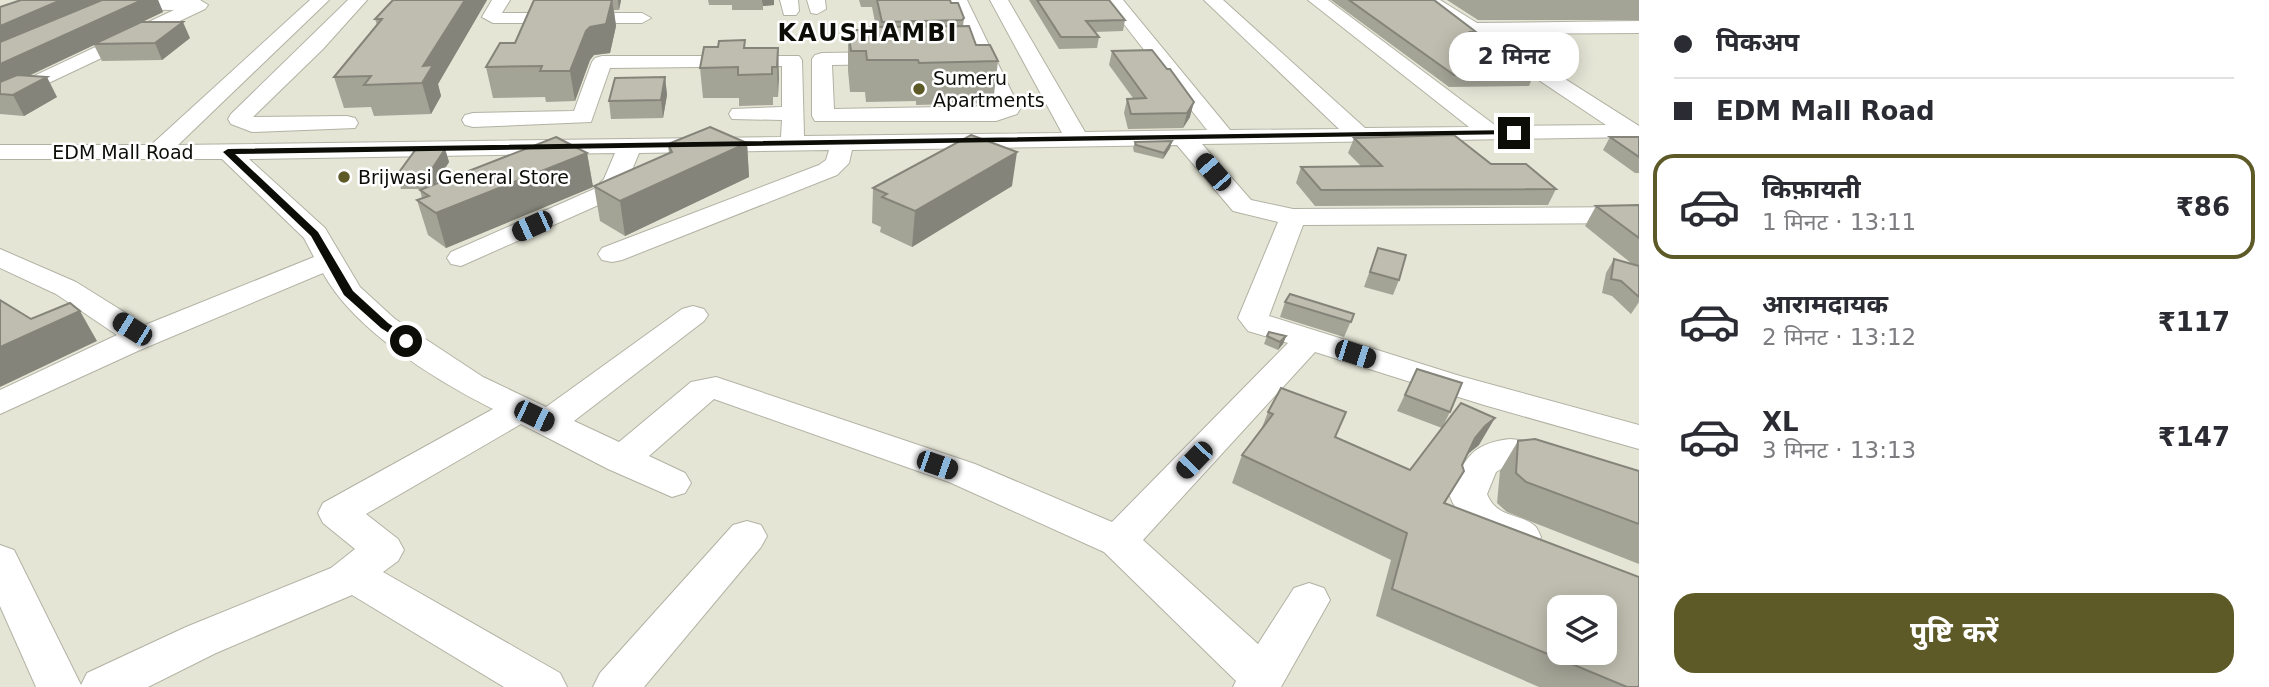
<!DOCTYPE html>
<html lang="hi">
<head>
<meta charset="utf-8">
<style>
	:root { --surface:#fff; --page:#f2f2f3; --text:#2b2b33; --muted:#7c7c81; --line:#e1e1e2; --accent:#5e5a27 }
	body { margin:0; font-family:"DejaVu Sans","Noto Sans Devanagari",sans-serif; background:var(--page); color:var(--text); height:100vh; display:flex; flex-direction:column; font-size:26px; white-space:nowrap }
	* { box-sizing:border-box; margin:0 }
	p { font-size:23px; color:var(--muted) }
	.icon { flex:none; width:38px; height:38px; fill:none; stroke:currentColor; stroke-width:2; stroke-linecap:round; stroke-linejoin:round }
	.map { position:relative; flex:1; overflow:hidden }
	.details { display:flex; flex-direction:column; background:var(--surface); width:630px }
	.details>* { flex:none }
	.top-card { display:grid; align-content:center; height:154px; padding:0 35px; background:var(--surface) }
	.buttons { position:absolute; left:1547px; top:595px; display:grid; gap:14px }
	.buttons a { display:grid; place-items:center; width:70px; height:70px; border-radius:14px; background:var(--surface); box-shadow:0 4px 18px #0003; font-size:35px }
	.end { position:absolute; width:32px; height:32px; margin:-16px; border:9px solid #0d0d08; background:#fff; box-shadow:0 0 0 4px #fff }
	.from { border-radius:50% }
	.bubble { position:absolute; height:49px; border-radius:21px; background:var(--surface); box-shadow:0 4px 18px #0003; font-size:23px; font-weight:700; line-height:49px; text-align:center }
	.car { position:absolute; width:21px; height:42px; margin:-21px -10px; border-radius:9px; box-shadow:0 0 5px 2px #0007; background:linear-gradient(#222 24%,#8ab4d8 0 40%,#222 0 76%,#8ab4d8 0 86%,#222 0) }
	.top-card b { display:flex; align-items:center; gap:24px; height:66px; font-size:26px }
	.top-card b+b { border-top:2px solid var(--line) }
	.top-card i { width:18px; height:18px; background:var(--text) }
	ul { padding:0; list-style:none }
	li { display:flex; align-items:center; gap:21px; height:105px; margin:0 14px 10px; padding:0 21px; border:4px solid transparent; border-radius:21px }
	li div { flex:1 }
	li b { display:block; font-size:26px }
	li em { font-style:normal; font-weight:700 }
	li.selected { border-color:var(--accent) }
	li>.icon { width:63px; height:63px; stroke-width:1.5 }
	.action { display:flex; gap:14px; margin-top:auto; padding:14px 35px }
	.action a { flex:1; height:80px; border-radius:21px; background:var(--accent); color:#fff; font-size:28px; font-weight:700; line-height:80px; text-align:center }
	main { display:flex; flex:1; min-height:0 }
	.map>svg:first-child { display:block }
	.lines { fill:none; stroke-linecap:round; stroke-linejoin:round }
	.minor-casing { stroke:#b2b2a4; stroke-width:2 }
	.minor { fill:#fff; fill-rule:evenodd }
	.wall { fill:#a3a396 }
	.shaded-wall { fill:#85847a }
	.building { fill:#bebdaf; stroke:#85847a; stroke-width:2; fill-rule:evenodd }
	.route { fill:#0d0d08 }
	.poi-dot { fill:#5e5a27; stroke:#fff; stroke-width:2.5 }
	.labels { text-anchor:middle; stroke-width:5; stroke-linejoin:round; paint-order:stroke }
	.far-poi-label { font-size:19px; fill:#0d0d08; stroke:#fff; text-anchor:start }
	.far-street-label { font-size:19px; fill:#0d0d08; stroke:#fff }
	.far-district-label { font-size:24px; font-weight:bold; letter-spacing:2px; fill:#0d0d08; stroke:#fff }
</style>
</head>
<body>
<main>
<div class="map">
<svg width="1639" height="687" viewBox="0 0 1639 687">
	<rect width="100%" height="100%" fill="#e5e5d6"/>
	<g class="lines">
		<g class="minor-casing">
			<g id="minor">
				<path d="M119,0H200L208,5L205,9L0,106V92L174,10L125,9L116,4Z"/>
				<path d="M310,0H329L178,145L781,137L782,120L732,119L729,114L732,109L782,107V66L610,68L591,122L473,127L465,125L462,120L465,115L473,113L574,111L592,62L595,58L602,56H799L802,60L804,136L1062,133L990,0H1008L1085,132L1207,130L1105,0H1123L1230,130L1339,129L1204,0H1223L1365,128L1469,127L1308,0H1328L1496,126L1606,125L1419,0H1440L1477,23L1639,21V33L1494,34L1639,126V137L1202,144L1251,200L1293,209L1639,207V223L1303,225L1269,316L1460,376L1639,425V449L1484,405L1315,352L1143,540L1258,644L1294,588L1309,583L1324,588L1330,600L1281,687H1233L1236,681L1104,552L949,482L714,399L649,456L685,473L691,483L685,493L672,497L608,469L521,424L366,514L398,539L404,550L398,561L383,572L560,673L567,687H504L352,595L216,653L148,687H36L0,606V545L14,550L81,685L87,673L186,627L331,568L355,549L323,523L318,513L323,503L493,409C435,380 354,330 323,273L140,350L0,414V390L117,335L56,294L0,268V249L76,282L145,325L314,257L304,238L222,159H0V145H151ZM1177,145L1233,211L1278,222L1238,318L1248,331L1288,343L1112,522L975,464L716,377L691,382L619,442L574,421L704,321L708,315L704,309L693,306L682,309L546,407L483,377L395,319L360,287L325,228L249,159L615,153L604,179L594,189L451,252L447,258L451,264L461,266L612,199L627,182L639,153L829,150L826,160L819,165L602,248L598,254L602,260L612,262L622,260L837,175L849,163L852,150Z"/>
				<path d="M348,0H367L323,49L253,117L347,116L355,118L358,123L355,128L252,132L231,124L228,119L231,114Z"/>
				<path d="M492,0H510L502,13H642L651,18L642,23H493L482,17Z"/>
				<path d="M780,0H798L799,11L796,15H784Z"/>
				<path d="M807,0H825L826,9L817,14L811,13Z"/>
				<path d="M949,0H967L1020,109L1017,114L996,121H815L812,116V59L815,55L822,53L889,52L899,58L889,64L832,65L834,109L997,106Z"/>
				<path d="M1510,439L1528,441L1567,452L1572,461L1567,470L1554,474L1510,464L1496,472L1487,494C1497,519 1521,513 1535,526C1538,529 1539,533 1541,537L1535,548C1499,559 1461,527 1449,494C1464,461 1470,443 1510,439Z"/>
				<path d="M747,521L761,525L767,536L761,547L644,687H593L600,673L733,525Z"/>
			</g>
		</g>
		<use href="#minor" class="minor"/>
	</g>
	<g class="wall">
		<path d="M21,0H158L163,12L142,22L190,38L162,60L102,61L94,45L29,76L57,97L24,116L0,114V7Z"/>
		<path d="M393,0H487L438,84L441,96L431,114L374,116L371,107L344,108L334,77L377,25L375,19Z"/>
		<path d="M534,0H621L619,10H614L616,26L610,53L594,55L590,60L575,101L546,102L545,97L493,98L486,67L515,43Z"/>
		<path d="M708,0H774V5L763,6V10H732V5H709Z"/>
		<path d="M859,0H950L964,18L963,26L976,45L998,61L993,103L916,105V101L866,102L865,92H850L848,70V30H870L876,27L872,7H861Z"/>
		<path d="M1029,0H1109L1125,20L1123,31L1095,32L1099,37L1097,48L1059,49Z"/>
		<path d="M1331,0H1434L1476,32L1475,34L1534,74L1529,86L1449,87Z"/>
		<path d="M1447,0H1639V20H1478Z"/>
		<path d="M745,48H778V97H773V105L739,106V98H703L700,68Z"/>
		<path d="M1152,50L1190,117L1183,128L1128,129L1124,113L1127,99L1133,98L1109,65L1112,51Z"/>
		<path d="M665,77L667,95L663,118L611,119L609,101Z"/>
		<path d="M1610,137H1639V173H1635L1603,150Z"/>
		<path d="M1354,138L1491,164L1556,189L1548,205L1315,206L1296,183L1301,167L1361,166L1348,153Z"/>
		<path d="M1172,141L1170,148L1163,159L1134,152L1133,148L1135,142Z"/>
		<path d="M747,143L749,177L625,236L600,221L594,186L669,154L668,144Z"/>
		<path d="M445,149L449,162L435,184L587,153L593,187L446,248L428,235L417,200L422,198L420,190L421,189H401L397,175Z"/>
		<path d="M1012,186L912,247L880,232L881,227L872,223L873,188Z"/>
		<path d="M1639,205V302L1631,314L1612,296L1602,293L1606,273L1614,259L1631,263L1585,226L1596,206Z"/>
		<path d="M1378,248L1399,280L1393,295L1364,287Z"/>
		<path d="M1285,302L1354,314L1344,337L1280,317Z"/>
		<path d="M1267,336H1286L1283,344L1278,350L1264,344Z"/>
		<path d="M1417,369L1450,412L1442,428L1397,411Z"/>
		<path d="M1268,412L1335,437L1410,470L1479,445L1469,453L1467,456L1445,504L1639,687H1539L1376,616L1391,560L1232,483L1242,455L1261,430Z"/>
		<path d="M1518,441L1639,471V564L1507,512L1497,503L1500,471Z"/>
	</g>
	<g class="shaded-wall">
		<path d="M61,0H111L0,50V26Z"/>
		<path d="M142,0H158L163,12L96,44H94V45L0,89V64Z"/>
		<path d="M465,0H487L438,84L441,96L431,114L422,83L423,66Z"/>
		<path d="M612,0L616,26L610,53L594,55L590,60L575,101L570,71L586,31Z"/>
		<path d="M618,0H621L619,10Z"/>
		<path d="M762,0H774V5L763,6Z"/>
		<path d="M183,22L190,38L162,60L155,43Z"/>
		<path d="M778,48L779,78L778,97L777,67Z"/>
		<path d="M47,77L57,97L24,116L13,95Z"/>
		<path d="M665,77L667,95L663,118L661,100Z"/>
		<path d="M1194,102L1190,117L1183,128L1187,113Z"/>
		<path d="M1172,141L1170,148L1163,159L1164,153Z"/>
		<path d="M747,143L749,177L625,236L620,201Z"/>
		<path d="M445,149L449,162L432,189L428,175Z"/>
		<path d="M1017,152L1012,186L912,247L915,211Z"/>
		<path d="M587,153L593,187L446,248L436,213Z"/>
		<path d="M80,311L97,341L0,387V347Z"/>
		<path d="M1286,336L1283,344L1278,350L1280,342Z"/>
		<path d="M1495,418L1479,445L1469,453L1459,466L1475,438L1485,426Z"/>
	</g>
	<g class="building">
		<path d="M21,0H61L0,26V7Z"/>
		<path d="M102,0H142L0,64V42Z"/>
		<path d="M393,0H465L423,66L433,65L422,83L364,85L371,76L334,77L382,19H375Z"/>
		<path d="M534,0H612L606,24L590,27L586,31L570,71H540L542,66L486,67L500,43H515Z"/>
		<path d="M877,0H950L951,3H958L964,18L962,20L882,22Z"/>
		<path d="M1037,0H1109L1125,20L1086,21L1099,37H1061Z"/>
		<path d="M1349,0H1434L1476,32H1471L1534,74L1454,75Z"/>
		<path d="M141,22H183L155,43L94,44Z"/>
		<path d="M969,26L976,45H990L998,61L919,63L918,60H867L866,51H851L848,30H870V27Z"/>
		<path d="M745,40L744,48H778L777,67H772V74L738,75V67L700,68L704,47H718L719,41Z"/>
		<path d="M1152,50L1167,69H1170L1194,102L1187,113L1131,114L1127,99L1146,98L1112,51Z"/>
		<path d="M17,75L47,77L13,95L0,94V82Z"/>
		<path d="M665,77L661,100L609,101L615,78Z"/>
		<path d="M710,127L747,143L620,201L594,186L672,152L668,144Z"/>
		<path d="M971,135L1017,152L915,211L882,197L887,194L873,188Z"/>
		<path d="M1454,135L1491,164H1526L1556,189L1321,190L1301,167L1382,166L1354,138Z"/>
		<path d="M556,137L587,153L436,213L417,200L429,196L420,190Z"/>
		<path d="M1610,137H1639V157Z"/>
		<path d="M1172,141L1164,153L1136,145L1135,142Z"/>
		<path d="M416,149H445L428,175H397Z"/>
		<path d="M1639,205V238L1596,206Z"/>
		<path d="M1378,248L1406,255L1399,280L1370,272Z"/>
		<path d="M1614,259L1639,266V297L1621,281L1611,279Z"/>
		<path d="M1290,294L1354,314L1351,322L1285,302Z"/>
		<path d="M0,300L31,319L70,303L80,311L0,347Z"/>
		<path d="M1269,332L1286,336L1280,342L1267,336Z"/>
		<path d="M1417,369L1462,383L1450,412L1405,395Z"/>
		<path d="M1281,388L1346,412L1335,437L1410,470L1461,403L1495,418L1485,426L1475,438L1462,465L1464,471L1444,503L1639,577V687H1627L1392,589L1407,533L1242,455L1273,414L1268,412ZM1559,607H1605V653H1559Z"/>
		<path d="M1535,439L1639,471V524L1526,482L1516,473L1518,441Z"/>
	</g>
	<path class="route" d="M1514,130L1517,134L235,154L318,232L353,291L388,323L410,338V343L406,344L381,328L344,295L311,236L223,152L228,149Z"/>
	<g class="poi-dot">
		<circle cx="919" cy="89" r="7"/>
		<circle cx="344" cy="177" r="7"/>
	</g>
	<g class="labels">
		<g class="far-poi-label">
			<text x="933" y="85">Sumeru<tspan x="933" dy="22">Apartments</tspan></text>
			<text x="358" y="184">Brijwasi General Store</text>
		</g>
		<g class="far-street-label">
			<text x="123" y="159">EDM Mall Road</text>
		</g>
		<g class="far-district-label">
			<text x="868" y="41">KAUSHAMBI</text>
		</g>
	</g>
</svg>
<div class="buttons">
<a><svg class="icon" aria-label="layers" viewBox="0 0 24 24"><path d="M12 4l9 5-9 5-9-5zM3 14l9 5 9-5"/></svg></a>
</div>
<i class="end from" style="left:406px;top:341px"></i>
<i class="end" style="left:1514px;top:133px"></i>
<div class="bubble" style="left:1449px;top:32px;width:130px">2 मिनट</div>
<i class="car" style="left:1213px;top:172px;rotate:319deg"></i>
<i class="car" style="left:532px;top:226px;rotate:246deg"></i>
<i class="car" style="left:132px;top:329px;rotate:302deg"></i>
<i class="car" style="left:1355px;top:354px;rotate:108deg"></i>
<i class="car" style="left:534px;top:416px;rotate:116deg"></i>
<i class="car" style="left:1194px;top:460px;rotate:224deg"></i>
<i class="car" style="left:937px;top:465px;rotate:109deg"></i>
</div>
<section class="details">
<div class="top-card">
<b><i class="from"></i>पिकअप</b>
<b><i></i>EDM Mall Road</b>
</div>
<ul>
<li class="selected"><svg class="icon" aria-label="car" viewBox="0 0 24 24"><path d="M5 17H2v-5l4-1 3-4h7l3 4 3 1v5h-3M9 17h6M6 11h13"/><circle cx="7" cy="17" r="2"/><circle cx="17" cy="17" r="2"/></svg><div><b>किफ़ायती</b><p>1 मिनट · 13:11</p></div><em>₹86</em></li>
<li><svg class="icon" aria-label="car" viewBox="0 0 24 24"><path d="M5 17H2v-5l4-1 3-4h7l3 4 3 1v5h-3M9 17h6M6 11h13"/><circle cx="7" cy="17" r="2"/><circle cx="17" cy="17" r="2"/></svg><div><b>आरामदायक</b><p>2 मिनट · 13:12</p></div><em>₹117</em></li>
<li><svg class="icon" aria-label="car" viewBox="0 0 24 24"><path d="M5 17H2v-5l4-1 3-4h7l3 4 3 1v5h-3M9 17h6M6 11h13"/><circle cx="7" cy="17" r="2"/><circle cx="17" cy="17" r="2"/></svg><div><b>XL</b><p>3 मिनट · 13:13</p></div><em>₹147</em></li>
</ul>
<div class="action"><a>पुष्टि करें</a></div>
</section>
</main>
</body>
</html>
